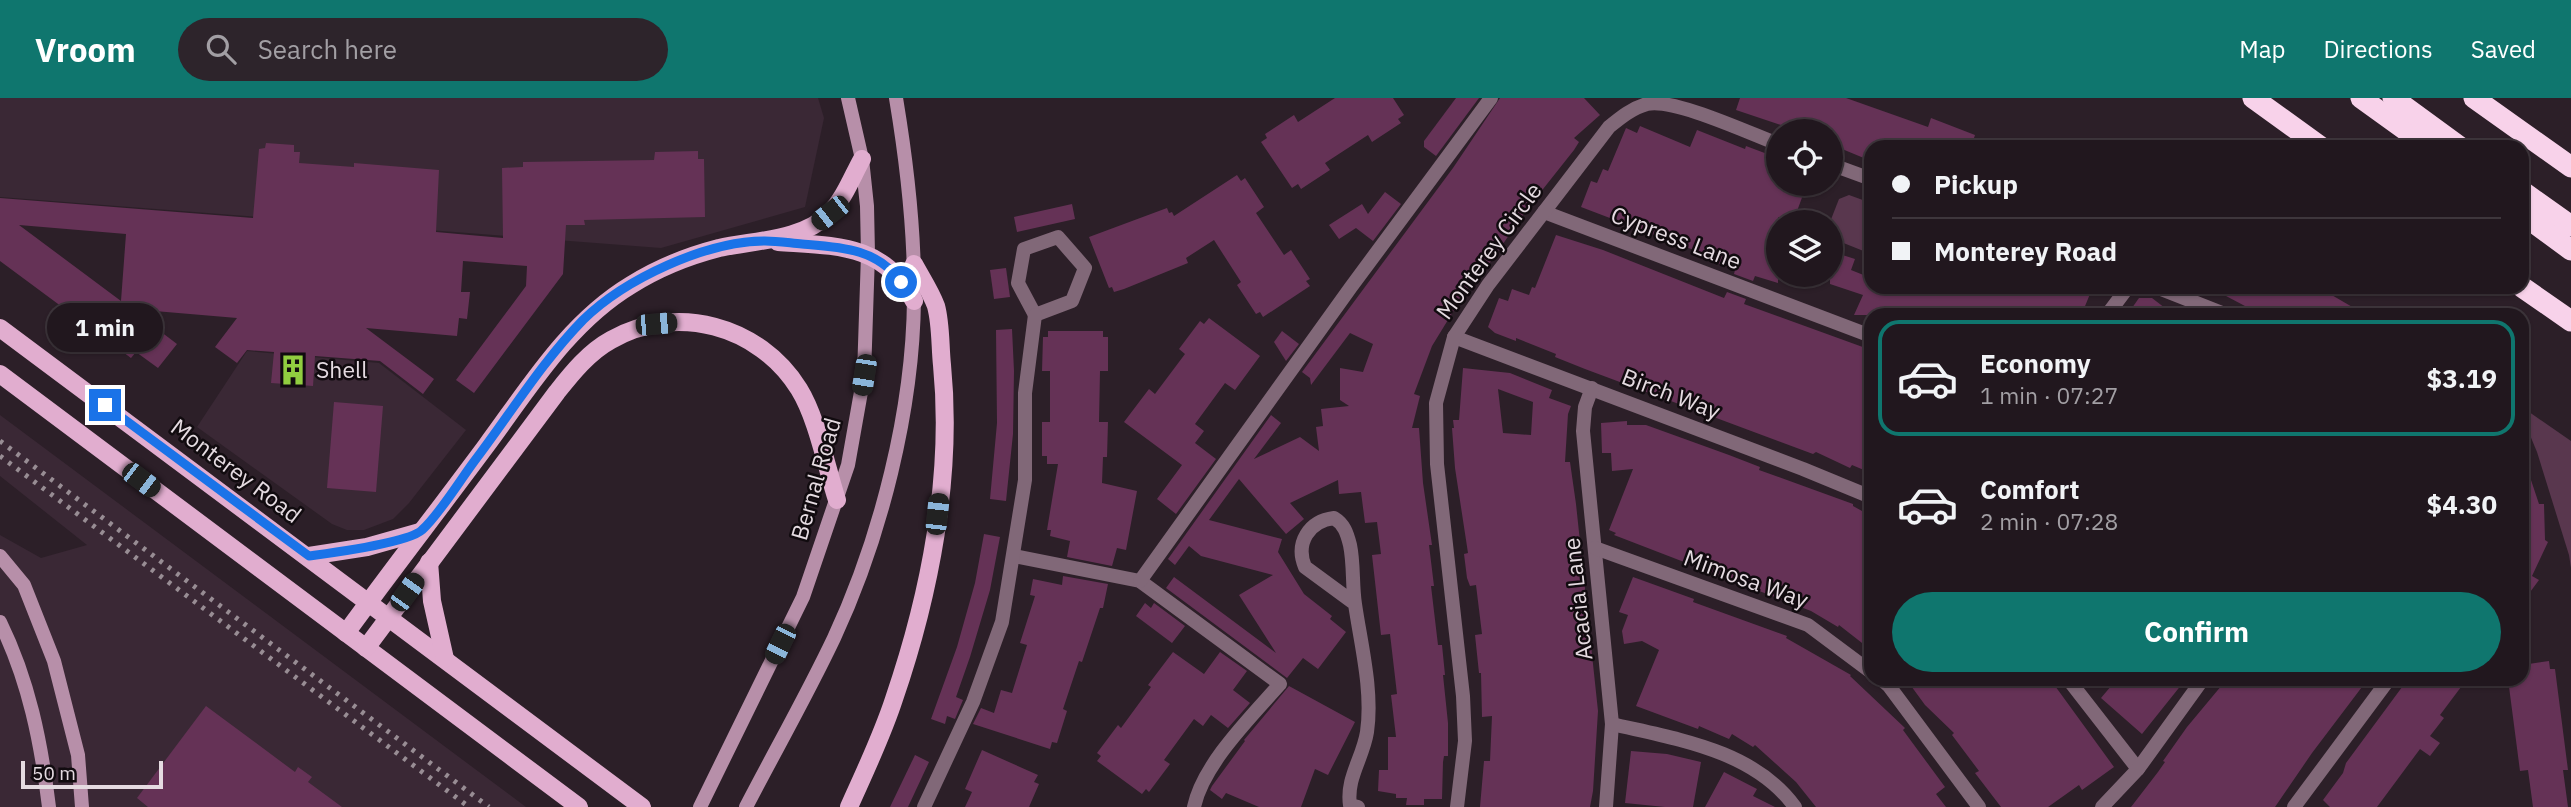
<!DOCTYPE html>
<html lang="en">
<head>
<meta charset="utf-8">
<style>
	:root { --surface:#21171e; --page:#2d242b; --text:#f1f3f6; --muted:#a29fa4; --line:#3e363c; --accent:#0f766e }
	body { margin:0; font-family:"IBM Plex Sans",sans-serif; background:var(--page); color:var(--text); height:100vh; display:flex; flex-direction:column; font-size:26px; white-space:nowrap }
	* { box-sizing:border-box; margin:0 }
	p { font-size:23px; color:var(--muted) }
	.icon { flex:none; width:38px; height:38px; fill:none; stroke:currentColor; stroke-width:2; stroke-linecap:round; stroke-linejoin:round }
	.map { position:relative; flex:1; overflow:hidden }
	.drawer { position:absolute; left:1864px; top:210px; width:665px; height:378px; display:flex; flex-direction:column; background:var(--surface); border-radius:21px; box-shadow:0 2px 5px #0004,0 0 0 2px var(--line) }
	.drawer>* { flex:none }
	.banner { position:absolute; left:1864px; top:42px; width:665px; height:154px; border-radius:21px; box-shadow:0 2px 5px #0004,0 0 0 2px var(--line); display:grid; align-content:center; height:154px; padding:0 28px; background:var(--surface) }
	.tools { position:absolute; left:1766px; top:21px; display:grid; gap:14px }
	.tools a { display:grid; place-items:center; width:77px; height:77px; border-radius:50%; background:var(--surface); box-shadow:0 2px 5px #0004,0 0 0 2px var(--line); font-size:35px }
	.scale { position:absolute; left:21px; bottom:18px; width:142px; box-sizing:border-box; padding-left:7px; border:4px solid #e5dbe1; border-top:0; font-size:19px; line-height:24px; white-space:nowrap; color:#e5dbe1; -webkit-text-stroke:5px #110b0f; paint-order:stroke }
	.end { position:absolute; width:32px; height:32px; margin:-16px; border:9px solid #1a73e8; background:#fff; box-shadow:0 0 0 4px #fff }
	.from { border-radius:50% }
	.bubble { position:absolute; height:49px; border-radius:24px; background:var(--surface); box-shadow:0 2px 5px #0004,0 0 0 2px var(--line); font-size:23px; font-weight:700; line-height:49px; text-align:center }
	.car { position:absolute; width:21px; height:42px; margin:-21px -10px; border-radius:9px; box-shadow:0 0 5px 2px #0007; background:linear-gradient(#222 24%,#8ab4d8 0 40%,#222 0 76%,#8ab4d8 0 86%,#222 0) }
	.banner b { display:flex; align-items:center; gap:24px; height:66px; font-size:26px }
	.banner b+b { border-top:2px solid var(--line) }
	.banner i { width:18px; height:18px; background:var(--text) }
	ul { padding:12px 0 0; list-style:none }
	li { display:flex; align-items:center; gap:21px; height:116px; margin:0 14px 10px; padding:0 14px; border:4px solid transparent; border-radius:21px }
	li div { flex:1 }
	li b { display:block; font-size:26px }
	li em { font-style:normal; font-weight:700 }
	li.active { border-color:var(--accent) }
	li>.icon { width:63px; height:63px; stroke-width:1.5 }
	.button { display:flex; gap:14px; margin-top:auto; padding:14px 28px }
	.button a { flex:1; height:80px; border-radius:42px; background:var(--accent); color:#fff; font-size:28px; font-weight:700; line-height:80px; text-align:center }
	header { display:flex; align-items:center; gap:42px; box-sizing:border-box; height:98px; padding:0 35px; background:var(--accent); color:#fff }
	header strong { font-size:33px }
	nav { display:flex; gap:38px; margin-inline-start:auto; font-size:24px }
	.search { width:490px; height:63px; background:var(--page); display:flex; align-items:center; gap:18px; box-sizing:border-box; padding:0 24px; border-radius:38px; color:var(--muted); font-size:26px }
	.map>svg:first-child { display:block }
	.built { fill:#3a2835 }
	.green { fill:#59374e }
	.building { fill:#653256; fill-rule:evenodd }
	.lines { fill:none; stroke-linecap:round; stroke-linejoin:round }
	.street { stroke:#816878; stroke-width:14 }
	.secondary { stroke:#b78fa9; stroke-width:14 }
	.primary { stroke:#e1adcf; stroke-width:18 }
	.highway { stroke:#f8d2ea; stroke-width:21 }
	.rail { stroke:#988d94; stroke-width:5; stroke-dasharray:3.5 7; stroke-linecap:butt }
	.route { stroke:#1a73e8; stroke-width:9 }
	.labels { text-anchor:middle; stroke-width:5; stroke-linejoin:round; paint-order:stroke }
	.street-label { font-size:23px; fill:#e5dbe1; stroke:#110b0f }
	.poi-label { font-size:23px; fill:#e5dbe1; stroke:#110b0f; text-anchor:start }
</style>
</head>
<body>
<header>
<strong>Vroom</strong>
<div class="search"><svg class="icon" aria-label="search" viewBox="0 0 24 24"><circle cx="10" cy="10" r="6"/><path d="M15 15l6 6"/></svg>Search here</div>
<nav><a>Map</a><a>Directions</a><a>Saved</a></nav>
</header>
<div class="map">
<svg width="2571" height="709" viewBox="0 0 2571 709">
	<rect width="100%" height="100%" fill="#2c1f28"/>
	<g class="built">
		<path d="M0,0H818L824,20L805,109L661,150L0,99Z"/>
		<path d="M247,253L379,265L466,332L409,405L393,421L364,432H347L332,426L197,329Z"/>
		<path d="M0,317L526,709H0V437L41,460L87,447L0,378Z"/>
	</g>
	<g class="green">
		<path d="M1849,97L1871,105V156L1831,140L1830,124L1839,101Z"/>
		<path d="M2522,309L2571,343V470L2569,457L2537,354L2522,318Z"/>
	</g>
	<g class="building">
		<path d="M1335,0H1393L1404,17L1398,21L1401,25L1372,44L1368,37L1325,65L1330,72L1301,91L1298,86L1292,90L1261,44L1267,40L1265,36L1294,17L1298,24Z"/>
		<path d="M1456,0H1479L1436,58L1424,49V43Z"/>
		<path d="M1500,0H1584L1600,17L1574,40L1579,44L1574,52L1528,110L1482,176L1480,175L1462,199L1432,248L1414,296L1420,298L1412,330H1419L1423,385L1432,447H1429L1434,488H1431L1438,547H1442L1445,577H1443L1448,625V658H1444L1443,664L1442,701H1424V707H1406L1407,700H1396V696L1378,693L1379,672H1388V639H1396L1391,597L1397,596L1390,536L1381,537L1372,457L1381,456L1377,424L1365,425L1361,394L1339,396L1338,382L1290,405L1304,421L1286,436L1239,381L1209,422L1282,441L1278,454L1304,496L1332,518L1330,521L1346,534L1318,571L1303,560L1287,580L1166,490L1174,479L1276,555L1239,497L1273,477L1201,458L1189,448L1175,467L1168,461L1271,317L1281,325L1254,361L1300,339L1319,353L1316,329L1323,328L1321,311L1349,308L1340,302V270L1363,274L1373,246L1350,235L1311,287L1310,280L1302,274L1453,70Z"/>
		<path d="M1740,0H1846L1928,29L1931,20L1975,37L1971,49H1871V63L1830,46V33H1799L1736,12Z"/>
		<path d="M1640,28L1690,49L1697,32L1745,51L1746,48L1778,60V86H1807L1793,124L1778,119V185L1755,178L1753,183L1734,176L1735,172L1706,161L1698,157L1699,154L1581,109L1591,83L1597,85L1603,71L1608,73L1626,30L1637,35Z"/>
		<path d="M266,45L294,47V54H300L299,65L354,69V65L439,72L436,134L503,140L502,70L523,69V64L654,62L655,54L698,53V61H704L705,119L584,122L585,127H566L563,176L474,295L456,282L526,188L527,168L463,163L461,194H470L467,221L459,220L457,238L366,230L434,281L423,296L380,263L315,258L313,288L271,285L274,254L247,252L237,265L215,249L237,220L131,211L177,246L158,270L136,254L131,260L0,163V100L253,120L259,51L265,50ZM19,127L126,136L121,203Z"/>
		<path d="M1237,77L1241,83L1245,80L1264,109L1256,115L1284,157L1291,152L1310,181L1306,183L1310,188L1263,219L1260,214L1256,216L1237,187L1241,184L1214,142L1186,160L1188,165L1124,191L1114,194L1112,189L1109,190L1089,139L1167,110L1169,115L1172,114L1174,118Z"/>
		<path d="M1385,94L1401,106L1373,143L1356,130L1339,141L1329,127L1362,106L1368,116Z"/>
		<path d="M1072,106L1075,121L1017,134L1014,119Z"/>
		<path d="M1556,137L1603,152L1724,200L1727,194L1746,201L1744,206L1871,252V375L1852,367L1850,370L1816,354L1813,356L1585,271L1555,259L1556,256L1516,240V243L1495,235L1488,229L1499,200L1508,203L1512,191L1529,197L1532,189L1535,190Z"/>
		<path d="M1830,153L1855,161L1851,172L1871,180V189H1938L1948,194L1950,189H1957L1972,197L1975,189H2086L2084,194L2090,196L2083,213L2077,210L2074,217H1854L1863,197L1830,186Z"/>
		<path d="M1006,170L1010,199L994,201L990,172Z"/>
		<path d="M2209,189H2318L2366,217H2262Z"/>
		<path d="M2139,200H2152L2174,217H2127Z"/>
		<path d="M1209,220L1260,258L1235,292L1225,285L1195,326L1204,333L1195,345L1216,361L1176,416L1157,401L1182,367L1124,324L1149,291L1155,296L1185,256L1179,251L1200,223L1204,226Z"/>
		<path d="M1012,231L1014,273L1013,336L1006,403L990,401L997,325L996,232Z"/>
		<path d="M1048,233H1103V239H1108V273H1100L1099,324H1108L1107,359H1103L1102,385L1137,393L1126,452L1117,450L1112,468L1067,459L1070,443L1050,438L1051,432H1047L1058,366H1047V358H1042V324H1050V273H1042L1043,239H1048Z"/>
		<path d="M1282,233L1299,246L1286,263L1274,244Z"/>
		<path d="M1463,270L1510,275L1552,292L1549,300L1571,308L1568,316L1565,364H1570L1576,406L1598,613L1593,693L1590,709H1480L1484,663H1490L1492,618L1482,619L1481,575H1479L1475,537L1482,536L1476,487L1470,488L1467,480L1464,456L1468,455L1455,370L1452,330H1454L1453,322H1459ZM1498,291L1533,304L1531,337L1503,335Z"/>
		<path d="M334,304L383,308L376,394L327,390Z"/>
		<path d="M1627,323V327H1646L1729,357L1760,369L1759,372L1853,406V408L1871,418V454L1864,467L1871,472V552L1839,527L1838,529L1811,513L1614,437L1616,435L1609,432L1633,371L1612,373L1611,355H1602L1601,325Z"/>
		<path d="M2522,364H2525L2539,406H2544L2545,442L2548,444L2532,478L2539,482L2522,505Z"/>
		<path d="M984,436L1000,439L990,492L970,559L956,599L963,602L955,621L947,618L945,626L931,621L957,549L975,485Z"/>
		<path d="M1063,478L1108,486L1103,510H1100L1082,564L1079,563L1063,611L1067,613L1057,645L1052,644L1050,651L973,626L981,610L994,615L1001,592L1012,595L1027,547L1020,545L1035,498L1030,497L1033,481L1062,487Z"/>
		<path d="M1633,479L1694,501L1693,504L1787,538L1786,540L1851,577L1850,578L1905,630L1903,632L1945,689L1936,696L1946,709H1816L1796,684L1755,647L1753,649L1732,636L1729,641L1699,628L1698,631L1636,608L1659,552L1642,543L1624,546L1622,533L1628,517L1619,514Z"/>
		<path d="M1145,505L1151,510L1154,505L1185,528L1172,545L1136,518Z"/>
		<path d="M1173,554L1204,576L1220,554L1247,573L1233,592L1250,605L1228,630L1211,617L1203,628L1194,621L1164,662L1170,666L1149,694L1146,691L1142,696L1097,663L1101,658L1097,655L1118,627L1121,630L1151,589L1148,587Z"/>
		<path d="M2549,563L2550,571H2555L2568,672H2563L2568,709H2533L2528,672L2520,673L2508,581H2522V567Z"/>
		<path d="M1906,581H2050L2114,669L2082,692L2079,687L2048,709H2001L1975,675L1979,673L1952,637L1954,635L1925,607Z"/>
		<path d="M2117,581H2134L2145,590L2151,581H2186L2142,636L2101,600Z"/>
		<path d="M2227,581H2368L2312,655L2275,709H2131L2158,674L2165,664L2163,663L2187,629Z"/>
		<path d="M2408,581H2467L2440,617L2444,620L2430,638L2440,645L2430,658L2420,651L2377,709H2330L2323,702L2343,675L2346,665Z"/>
		<path d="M1289,588L1355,624L1328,677L1315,671L1301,709H1259L1226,695L1222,701L1210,692L1212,688L1245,643L1244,642Z"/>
		<path d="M206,608L295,674L298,669L312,679L308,684L342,709H148L137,700Z"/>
		<path d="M982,652L1038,677L1034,684L1039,686L1029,709H965L972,694L965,691Z"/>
		<path d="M1631,653L1667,656L1701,664L1693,709H1665L1625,705Z"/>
		<path d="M915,657L929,664L908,709H890Z"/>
		<path d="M1724,674L1757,691L1753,698L1775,709H1705Z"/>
	</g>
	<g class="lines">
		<g class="street">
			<path d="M1830,66L1871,81"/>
			<path d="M1544,114L1871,238"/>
			<path d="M1058,139L1085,170L1072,203L1035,217L1018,185L1024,151Z"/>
			<path d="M2156,189L2227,217"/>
			<path d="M2107,217L2128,189"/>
			<path d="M1454,239L1803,371L1871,399"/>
			<path d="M1592,290L1585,309L1583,333L1612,626L1606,709"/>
			<path d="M1595,450L1808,527L1871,574"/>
			<path d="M1014,458L1140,483L1280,586C1251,619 1203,666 1194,709"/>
			<path d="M1140,483L1351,189L1491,0"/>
			<path d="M1354,505L1305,469C1295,445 1309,423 1334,420C1344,426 1347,435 1350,447C1354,466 1352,487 1355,506C1361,547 1373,593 1367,634C1363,660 1346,680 1350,707L1358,709"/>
			<path d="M1881,581L1889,588L1979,709"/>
			<path d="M2068,581L2138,671"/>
			<path d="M1612,626C1676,641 1754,652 1795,709"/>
			<path d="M924,709L973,604L1002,524L1025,382V295L1035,217"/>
			<path d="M1457,709L1465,643L1463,598L1437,366L1436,305L1454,239L1488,187L1609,29C1620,20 1632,10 1647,6C1674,0 1749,35 1778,46"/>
			<path d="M2102,709L2138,671L2203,581"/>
			<path d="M2294,709L2389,581"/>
		</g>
		<g class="secondary">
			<path d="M0,458L24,487L54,563L78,657L82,709"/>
			<path d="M0,524C29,583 41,644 49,709"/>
			<path d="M700,709L803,499L848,367L864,277L868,156L867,108L862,61L848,0"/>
			<path d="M746,709C775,653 807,597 834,540C881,439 913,312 914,201C915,133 907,66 896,0"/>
		</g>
		<g class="primary">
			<path d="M778,144C835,148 884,145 914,203"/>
			<path d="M0,230L642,709"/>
			<path d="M0,276L579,709"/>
			<path d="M309,458L367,449L420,434"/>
			<path d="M429,464L432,503L445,561"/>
			<path d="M346,535C392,472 440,410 486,348C529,290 568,225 631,187C658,170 688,158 719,150C755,142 801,143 829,116C844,101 852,79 862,61"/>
			<path d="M366,550L557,294C572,275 589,254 611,242C676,205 759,227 799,291C817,320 826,368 837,402"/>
			<path d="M849,709C865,673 882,638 894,601C930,496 953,378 942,267C940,248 941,226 936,208C931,194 921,179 914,166"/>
		</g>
		<g class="highway">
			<path d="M2253,0L2321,49"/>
			<path d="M2361,0L2429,49"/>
			<path d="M2393,0L2460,49"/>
			<path d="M2474,0L2571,69"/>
			<path d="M2522,93L2571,128"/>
			<path d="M2522,116L2571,152"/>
			<path d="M2522,189L2571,223"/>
		</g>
		<g class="rail">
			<path d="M0,343L489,709"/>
			<path d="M0,358L469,709"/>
		</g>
	</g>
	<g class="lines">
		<path class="route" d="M105,307L309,458C330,455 408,445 422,432C438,418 459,384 473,365C509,318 541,265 583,222C625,181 706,143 765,143C777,143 790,145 802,146C840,149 877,150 901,184"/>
	</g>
	<defs>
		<g id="building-bare" transform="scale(2.415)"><path d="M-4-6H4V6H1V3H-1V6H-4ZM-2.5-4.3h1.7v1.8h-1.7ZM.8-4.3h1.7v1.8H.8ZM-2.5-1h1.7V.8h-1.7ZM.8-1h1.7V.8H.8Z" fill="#91cd40" stroke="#110b0f" stroke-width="2.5" paint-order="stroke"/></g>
	</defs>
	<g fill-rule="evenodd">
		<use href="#building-bare" x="293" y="272"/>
	</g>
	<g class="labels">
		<g class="street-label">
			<text transform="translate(1676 140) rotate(21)" y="8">Cypress Lane</text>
			<text transform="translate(1489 153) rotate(-54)" y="8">Monterey Circle</text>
			<text transform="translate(1671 296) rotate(21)" y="8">Birch Way</text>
			<text transform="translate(236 373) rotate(37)" y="8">Monterey Road</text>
			<text transform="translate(816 381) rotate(-74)" y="8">Bernal Road</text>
			<text transform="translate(1746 481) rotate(20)" y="8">Mimosa Way</text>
			<text transform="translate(1578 501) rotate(-96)" y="8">Acacia Lane</text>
		</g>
		<g class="poi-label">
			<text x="316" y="280">Shell</text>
		</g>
	</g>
</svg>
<div class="tools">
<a><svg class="icon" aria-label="locate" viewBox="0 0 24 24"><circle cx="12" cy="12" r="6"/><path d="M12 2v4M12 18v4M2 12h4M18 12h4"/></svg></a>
<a><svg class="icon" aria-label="layers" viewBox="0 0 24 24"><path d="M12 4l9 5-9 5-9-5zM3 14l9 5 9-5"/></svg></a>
</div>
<div class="scale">50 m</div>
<i class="end from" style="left:901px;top:184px"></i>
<i class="end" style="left:105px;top:307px"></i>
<div class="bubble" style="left:47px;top:205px;width:116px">1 min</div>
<i class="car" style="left:830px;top:115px;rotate:232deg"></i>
<i class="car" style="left:656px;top:226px;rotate:85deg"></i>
<i class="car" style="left:864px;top:277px;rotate:189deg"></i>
<i class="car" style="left:141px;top:382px;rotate:127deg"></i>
<i class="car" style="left:937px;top:416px;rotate:6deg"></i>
<i class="car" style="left:407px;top:494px;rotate:36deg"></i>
<i class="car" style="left:780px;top:546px;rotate:206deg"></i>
<div class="banner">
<b><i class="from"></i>Pickup</b>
<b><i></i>Monterey Road</b>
</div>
<section class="drawer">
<ul>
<li class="active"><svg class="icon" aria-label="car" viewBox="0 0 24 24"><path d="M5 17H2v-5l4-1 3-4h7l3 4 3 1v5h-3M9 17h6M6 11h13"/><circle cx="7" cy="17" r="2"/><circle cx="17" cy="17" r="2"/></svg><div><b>Economy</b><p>1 min · 07:27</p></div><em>$3.19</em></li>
<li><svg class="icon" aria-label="car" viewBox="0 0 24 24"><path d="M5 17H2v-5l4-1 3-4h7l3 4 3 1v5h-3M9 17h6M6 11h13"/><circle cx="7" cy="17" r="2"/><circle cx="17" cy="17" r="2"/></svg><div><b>Comfort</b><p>2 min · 07:28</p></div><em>$4.30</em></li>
</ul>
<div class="button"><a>Confirm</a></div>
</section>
</div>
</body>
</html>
